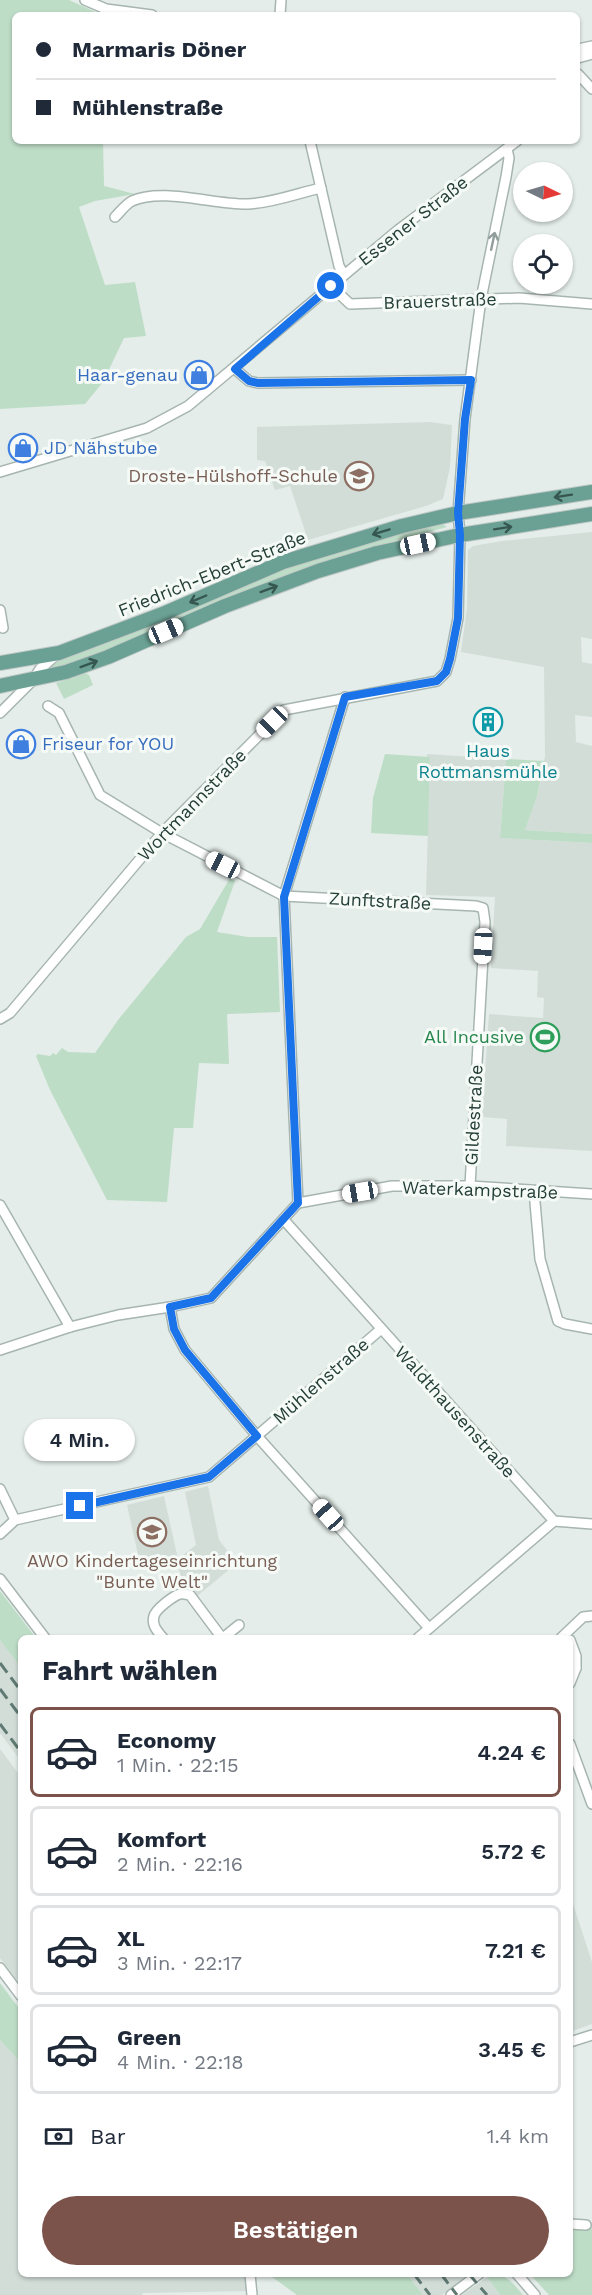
<!DOCTYPE html>
<html lang="de">
<head>
<meta charset="utf-8">
<style>
	:root { --surface:#fff; --page:#f6f6f7; --text:#1f2937; --muted:#747a83; --line:#e0e1e3; --accent:#7c534b }
	body { margin:0; font-family:"Work Sans",sans-serif; background:var(--page); color:var(--text); height:100vh; display:flex; flex-direction:column; font-size:22px; white-space:nowrap }
	* { box-sizing:border-box; margin:0 }
	p { font-size:20px; color:var(--muted) }
	.icon { flex:none; width:33px; height:33px; fill:none; stroke:currentColor; stroke-width:2; stroke-linecap:round; stroke-linejoin:round }
	.map { position:relative; flex:1; overflow:hidden }
	.panel { position:absolute; left:18px; top:1635px; width:555px; height:642px; display:flex; flex-direction:column; background:var(--surface); border-radius:9px; box-shadow:0 2px 4px #0004 }
	.panel>* { flex:none }
	.top-card { position:absolute; left:12px; top:12px; width:568px; height:132px; border-radius:9px; box-shadow:0 2px 4px #0004; display:grid; align-content:center; height:132px; padding:0 24px; background:var(--surface) }
	.needle { width:39px; rotate:95deg }
	.fabs { position:absolute; left:513px; top:162px; display:grid; gap:12px }
	.fabs a { display:grid; place-items:center; width:60px; height:60px; border-radius:50%; background:var(--surface); box-shadow:0 2px 4px #0004; font-size:30px }
	.end { position:absolute; width:27px; height:27px; margin:-14px; border:8px solid #1a73e8; background:#fff; box-shadow:0 0 0 3px #fff }
	.from { border-radius:50% }
	.bubble { position:absolute; height:42px; border-radius:21px; background:var(--surface); box-shadow:0 2px 4px #0004; font-size:20px; font-weight:600; line-height:42px; text-align:center }
	.car { position:absolute; width:18px; height:36px; margin:-18px -9px; border-radius:8px; box-shadow:0 0 4px 2px #0007; background:linear-gradient(#fff 24%,#345 0 40%,#fff 0 76%,#345 0 86%,#fff 0) }
	.top-card b { display:flex; align-items:center; gap:21px; height:57px; font-size:22px }
	.top-card b+b { border-top:2px solid var(--line) }
	.top-card i { width:15px; height:15px; background:var(--text) }
	ul { padding:0; list-style:none }
	li { display:flex; align-items:center; gap:18px; height:90px; margin:0 12px 9px; padding:0 12px; border:3px solid var(--line); border-radius:9px }
	li div { flex:1 }
	li b { display:block; font-size:22px }
	li em { font-style:normal; font-weight:600 }
	li.on { border-color:var(--accent) }
	li>.icon { width:54px; height:54px; stroke-width:1.5 }
	h2 { padding:0 24px; font-size:27px; line-height:72px }
	.pay { display:flex; align-items:center; gap:15px; height:66px; padding:0 24px; font-size:22px }
	.pay p { margin-inline-start:auto }
	.action { display:flex; gap:12px; margin-top:auto; padding:12px 24px }
	.action a { flex:1; height:69px; border-radius:36px; background:var(--accent); color:#fff; font-size:24px; font-weight:600; line-height:69px; text-align:center }
	.map>svg:first-child { display:block }
	.built { fill:#d3ddd8 }
	.green { fill:#beddc7 }
	.lines { fill:none; stroke-linecap:round; stroke-linejoin:round }
	.minor-casing { stroke:#a7b5b0; stroke-width:12 }
	.primary-casing { stroke:#c2c9c7; stroke-width:16 }
	.minor { stroke:#fff; stroke-width:9 }
	.primary { stroke:#6ba194; stroke-width:14 }
	.rail { stroke:#5f7a73; stroke-width:3; stroke-dasharray:12 6; stroke-linecap:butt }
	.oneway { stroke:#929e9c }
	.oneway2 { stroke:#36574f }
	.route { stroke:#1a73e8; stroke-width:8 }
	.labels { text-anchor:middle; stroke-width:6; stroke-linejoin:round; paint-order:stroke }
	.street-label { font-size:18px; fill:#243e38; stroke:#f5faf7 }
	.shop-label { font-size:18px; fill:#366cbe; stroke:#f5faf7; text-anchor:start }
	.education-label { font-size:18px; fill:#785e54; stroke:#f5faf7; text-anchor:end }
	.culture-label { font-size:18px; fill:#0d838f; stroke:#f5faf7 }
	.leisure-label { font-size:18px; fill:#27864d; stroke:#f5faf7; text-anchor:end }
</style>
</head>
<body>
<div class="map">
<svg width="592" height="2295" viewBox="0 0 592 2295">
	<rect width="100%" height="100%" fill="#e4ede9"/>
	<g class="built">
		<path d="M430,422L452,425L450,467L443,499L426,506L308,540L290,486L275,490L265,461L257,460V427Z"/>
		<path d="M592,532V639L581,637L582,662L592,664V717L575,715L576,742L592,746V834L525,830L537,797L545,756L544,667L461,652L467,608L468,550L473,546L502,541Z"/>
		<path d="M427,754L506,759L500,838L592,843V1151L506,1146L507,1119L482,1117L489,1014L543,1018L544,998L537,997L538,971L491,968L495,897L426,895L430,758L427,757Z"/>
		<path d="M208,1486L219,1540L237,1563L196,1597L184,1591L177,1560L141,1568L127,1505L164,1496L178,1559L196,1545L185,1492Z"/>
		<path d="M0,1640L21,1668V1761L0,1733Z"/>
		<path d="M0,1749L21,1777V1986L0,1958Z"/>
		<path d="M570,1895L592,1962V2024L570,2032Z"/>
		<path d="M0,2040L21,2063V2274H248L250,2291L143,2293L142,2295H0Z"/>
		<path d="M407,2274H471L442,2295H423Z"/>
		<path d="M487,2277L500,2295H462Z"/>
	</g>
	<g class="green">
		<path d="M0,0H69L102,15H15V141H103L104,186L135,194L95,201L79,207L105,285L135,282L146,336L124,338L103,382L85,404L0,409Z"/>
		<path d="M441,523L447,527L340,556L230,598L78,662L46,670L61,660L141,630L238,585L339,548Z"/>
		<path d="M85,673L89,675L93,685L64,699L56,683Z"/>
		<path d="M385,754L430,757L428,836L371,833L373,798Z"/>
		<path d="M506,759L544,761L537,797L525,830L592,834V843L500,838Z"/>
		<path d="M230,878L235,881L217,932L248,937H277L280,1012L227,1014L229,1064L199,1063L193,1128H174L167,1202L107,1200L50,1090L36,1056L38,1054L50,1056L53,1053L56,1055L62,1048L68,1052L95,1053L118,1020L186,937L200,929Z"/>
		<path d="M0,1591L36,1638H21V1668L0,1640Z"/>
		<path d="M0,1983L21,2011V2063L0,2040Z"/>
		<path d="M586,2222L592,2223V2295H549L530,2274H570V2228Z"/>
		<path d="M268,2274H407L423,2295H297Z"/>
		<path d="M493,2274C506,2274 515,2285 523,2295H500L487,2277Z"/>
	</g>
	<g class="lines">
		<g class="minor-casing">
			<g id="minor">
				<path d="M85,0L106,9L152,15"/>
				<path d="M280,15L281,0"/>
				<path d="M578,49L592,46"/>
				<path d="M578,58L592,54"/>
				<path d="M578,74L592,89"/>
				<path d="M310,141L339,266L344,275"/>
				<path d="M115,217C120,212 126,204 132,201C162,187 215,205 248,204C273,203 298,193 321,188"/>
				<path d="M331,286L350,304L519,298L592,304"/>
				<path d="M235,369L249,381L258,383L471,380"/>
				<path d="M0,472L147,428L188,406L398,230L517,141"/>
				<path d="M0,610L3,628"/>
				<path d="M48,706L59,713L100,795L162,833L284,896L476,906L483,908L485,922L470,1186"/>
				<path d="M0,713L33,680L40,669L55,656"/>
				<path d="M0,1019L10,1013L162,833L284,710L437,681L446,672L450,659L458,618L460,535L458,513L465,419L481,299L506,177L509,158L507,149"/>
				<path d="M534,1191L540,1259L558,1321L565,1324L592,1329"/>
				<path d="M298,1203L392,1186H470L592,1194"/>
				<path d="M0,1205L70,1327"/>
				<path d="M284,1220L554,1521L592,1524"/>
				<path d="M170,1307L174,1329L185,1350L257,1436L429,1628"/>
				<path d="M0,1350L70,1327L118,1315L170,1307L211,1298L298,1203L284,896L345,697"/>
				<path d="M0,1489L15,1520"/>
				<path d="M0,1534L15,1520L209,1477L380,1330"/>
				<path d="M0,1579L45,1638"/>
				<path d="M163,1638C158,1632 151,1625 154,1616C156,1609 173,1596 180,1594C184,1593 187,1595 190,1595L222,1638"/>
				<path d="M223,1638L239,1625"/>
				<path d="M418,1638L554,1521"/>
				<path d="M561,1638L583,1617L592,1616"/>
				<path d="M570,1640L576,1656V1668"/>
				<path d="M570,1683L576,1668L572,1664"/>
				<path d="M570,1744L592,1804"/>
				<path d="M0,1968L21,1996"/>
				<path d="M570,2042L592,2035"/>
				<path d="M570,2224L586,2225"/>
				<path d="M250,2274L252,2295"/>
				<path d="M517,2274L535,2295"/>
				<path d="M451,2295L479,2274"/>
			</g>
		</g>
		<g class="primary-casing">
			<g id="primary">
				<path d="M0,663L59,653L165,613L283,562L402,526L458,513L592,492"/>
				<path d="M0,686L66,672L108,657L225,606L318,571L377,553L460,535L592,514"/>
			</g>
		</g>
		<use href="#minor" class="minor"/>
		<use href="#primary" class="primary"/>
		<g class="rail">
			<path d="M0,1663L21,1691"/>
			<path d="M0,1689L21,1717"/>
			<path d="M0,1724L21,1752"/>
			<path d="M414,2274L430,2295"/>
			<path d="M441,2274L457,2295"/>
			<path d="M469,2274L487,2295"/>
		</g>
	</g>
	<defs><path id="oneway-shaft" d="M-6 0H5M1.5-3L5.5 0L1.5 3" fill="none" stroke-width="1.6" stroke-linecap="round" stroke-linejoin="round" transform="scale(1.5)"/></defs>
	<use class="oneway" href="#oneway-shaft" transform="translate(493 241) rotate(-78)"/>
	<g class="oneway2">
		<use href="#oneway-shaft" transform="translate(563 496) rotate(171)"/>
		<use href="#oneway-shaft" transform="translate(503 528) rotate(-9)"/>
		<use href="#oneway-shaft" transform="translate(381 532) rotate(163)"/>
		<use href="#oneway-shaft" transform="translate(269 589) rotate(-20)"/>
		<use href="#oneway-shaft" transform="translate(198 599) rotate(157)"/>
		<use href="#oneway-shaft" transform="translate(89 664) rotate(-20)"/>
	</g>
	<g class="lines">
		<path class="route" d="M80,1506L209,1477L257,1436L185,1350L174,1329L170,1307L211,1298L298,1203L284,897L345,697L437,681L446,672L450,659L458,618L460,535L458,513L465,419L471,380L258,383L249,381L235,369L331,286"/>
	</g>
	<defs>
		<g id="shop-ring" transform="scale(1.5)"><circle r="9.5" fill="#f5faf7" stroke="#3f7fe0" stroke-width="1.5"/><path d="M-5-2.5h2.3a2.7 3.5 0 0 1 5.4 0H5L5.5 6h-11ZM-1.5-2.5h3a1.5 2.3 0 0 0-3 0Z" fill="#3f7fe0"/></g>
		<g id="school-ring" transform="scale(1.5)"><circle r="9.5" fill="#f5faf7" stroke="#8d6e63" stroke-width="1.5"/><path d="M0-5L7-2L0 1L-7-2ZM-4 1L0 2.5L4 1V4Q0 6-4 4Z" fill="#8d6e63"/></g>
		<g id="building-ring" transform="scale(1.5)"><circle r="9.5" fill="#f5faf7" stroke="#0f9aa8" stroke-width="1.5"/><path d="M-4-6H4V6H1V3H-1V6H-4ZM-2.5-4.3h1.7v1.8h-1.7ZM.8-4.3h1.7v1.8H.8ZM-2.5-1h1.7V.8h-1.7ZM.8-1h1.7V.8H.8Z" fill="#0f9aa8"/></g>
		<g id="stadium-ring" transform="scale(1.5)"><circle r="9.5" fill="#f5faf7" stroke="#2e9e5b" stroke-width="1.5"/><path d="M0-5a6.5 5 0 1 0 0 10a6.5 5 0 1 0 0-10ZM-3.5-1.8h7v3.6h-7Z" fill="#2e9e5b"/></g>
	</defs>
	<g fill-rule="evenodd">
		<use href="#shop-ring" x="199" y="375"/>
		<use href="#shop-ring" x="23" y="448"/>
		<use href="#school-ring" x="359" y="476"/>
		<use href="#building-ring" x="488" y="722"/>
		<use href="#shop-ring" x="21" y="744"/>
		<use href="#stadium-ring" x="545" y="1037"/>
		<use href="#school-ring" x="152" y="1532"/>
	</g>
	<g class="labels">
		<g class="street-label">
			<text transform="translate(413 221) rotate(-38)" y="6">Essener Straße</text>
			<text transform="translate(440 301) rotate(-2)" y="6">Brauerstraße</text>
			<text transform="translate(212 574) rotate(-22)" y="6">Friedrich-Ebert-Straße</text>
			<text transform="translate(192 805) rotate(-46)" y="6">Wortmannstraße</text>
			<text transform="translate(380 901) rotate(3)" y="6">Zunftstraße</text>
			<text transform="translate(474 1115) rotate(-87)" y="6">Gildestraße</text>
			<text transform="translate(480 1190) rotate(2)" y="6">Waterkampstraße</text>
			<text transform="translate(321 1381) rotate(-41)" y="6">Mühlenstraße</text>
			<text transform="translate(455 1412) rotate(48)" y="6">Waldthausenstraße</text>
		</g>
		<g class="shop-label">
			<text x="178" y="381" text-anchor="end">Haar-genau</text>
			<text x="44" y="454">JD Nähstube</text>
			<text x="42" y="750">Friseur for YOU</text>
		</g>
		<g class="education-label">
			<text x="338" y="482">Droste-Hülshoff-Schule</text>
			<text x="152" y="1567" text-anchor="middle">AWO Kindertageseinrichtung<tspan x="152" dy="21">"Bunte Welt"</tspan></text>
		</g>
		<g class="culture-label">
			<text x="488" y="757">Haus<tspan x="488" dy="21">Rottmansmühle</tspan></text>
		</g>
		<g class="leisure-label">
			<text x="524" y="1043">All Incusive</text>
		</g>
	</g>
</svg>
<div class="fabs">
<a><svg class="needle" viewBox="-14 -14 28 28"><path d="M0-13l5 13h-10z" fill="#e53935"/><path d="M0 13l5-13h-10z" fill="#747a83"/></svg></a>
<a><svg class="icon" aria-label="locate" viewBox="0 0 24 24"><circle cx="12" cy="12" r="6"/><path d="M12 2v4M12 18v4M2 12h4M18 12h4"/></svg></a>
</div>
<i class="end from" style="left:331px;top:286px"></i>
<i class="end" style="left:80px;top:1506px"></i>
<div class="bubble" style="left:24px;top:1419px;width:111px">4 Min.</div>
<i class="car" style="left:418px;top:544px;rotate:78deg"></i>
<i class="car" style="left:166px;top:631px;rotate:67deg"></i>
<i class="car" style="left:272px;top:722px;rotate:225deg"></i>
<i class="car" style="left:223px;top:865px;rotate:297deg"></i>
<i class="car" style="left:483px;top:946px;rotate:183deg"></i>
<i class="car" style="left:360px;top:1192px;rotate:260deg"></i>
<i class="car" style="left:328px;top:1515px;rotate:318deg"></i>
<div class="top-card">
<b><i class="from"></i>Marmaris Döner</b>
<b><i></i>Mühlenstraße</b>
</div>
<section class="panel">
<h2>Fahrt wählen</h2>
<ul>
<li class="on"><svg class="icon" aria-label="car" viewBox="0 0 24 24"><path d="M5 17H2v-5l4-1 3-4h7l3 4 3 1v5h-3M9 17h6M6 11h13"/><circle cx="7" cy="17" r="2"/><circle cx="17" cy="17" r="2"/></svg><div><b>Economy</b><p>1 Min. · 22:15</p></div><em>4.24 €</em></li>
<li><svg class="icon" aria-label="car" viewBox="0 0 24 24"><path d="M5 17H2v-5l4-1 3-4h7l3 4 3 1v5h-3M9 17h6M6 11h13"/><circle cx="7" cy="17" r="2"/><circle cx="17" cy="17" r="2"/></svg><div><b>Komfort</b><p>2 Min. · 22:16</p></div><em>5.72 €</em></li>
<li><svg class="icon" aria-label="car" viewBox="0 0 24 24"><path d="M5 17H2v-5l4-1 3-4h7l3 4 3 1v5h-3M9 17h6M6 11h13"/><circle cx="7" cy="17" r="2"/><circle cx="17" cy="17" r="2"/></svg><div><b>XL</b><p>3 Min. · 22:17</p></div><em>7.21 €</em></li>
<li><svg class="icon" aria-label="car" viewBox="0 0 24 24"><path d="M5 17H2v-5l4-1 3-4h7l3 4 3 1v5h-3M9 17h6M6 11h13"/><circle cx="7" cy="17" r="2"/><circle cx="17" cy="17" r="2"/></svg><div><b>Green</b><p>4 Min. · 22:18</p></div><em>3.45 €</em></li>
</ul>
<div class="pay"><svg class="icon" aria-label="cash" viewBox="0 0 24 24"><path d="M3 7h18v10H3z"/><circle cx="12" cy="12" r="2"/></svg>Bar<p>1.4 km</p></div>
<div class="action"><a>Bestätigen</a></div>
</section>
</div>
</body>
</html>
